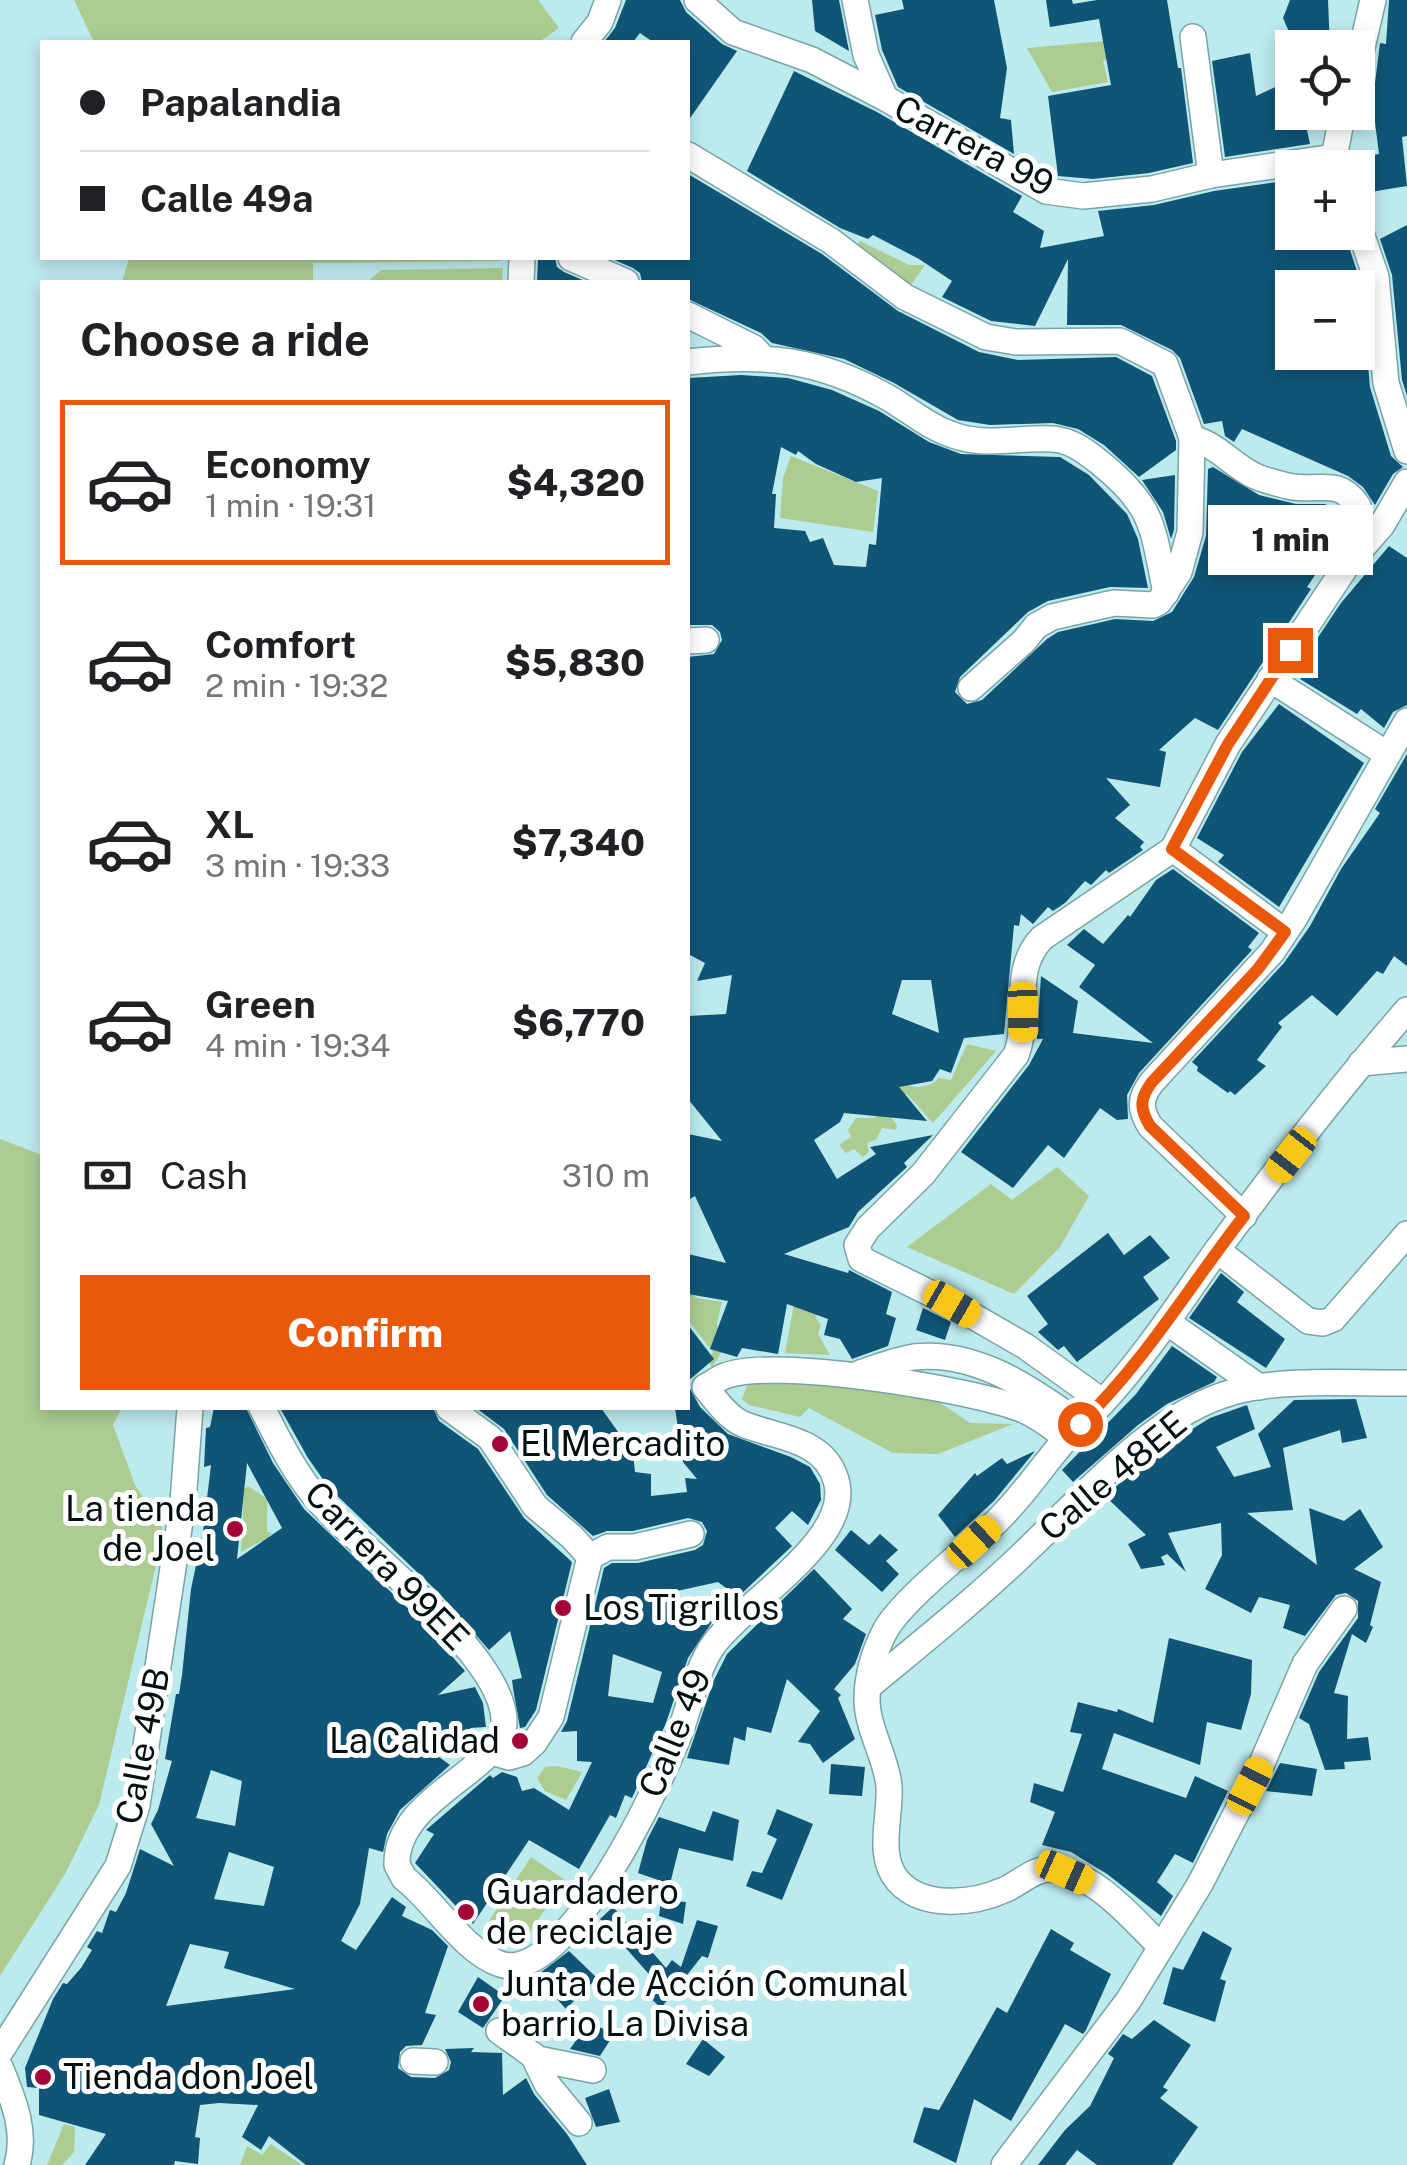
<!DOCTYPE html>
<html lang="en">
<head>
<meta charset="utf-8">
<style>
	:root { --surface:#fff; --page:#f2f2f2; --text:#202124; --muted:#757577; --line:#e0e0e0; --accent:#ea580c }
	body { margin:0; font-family:"Public Sans",sans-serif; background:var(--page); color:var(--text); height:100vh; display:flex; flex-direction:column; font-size:38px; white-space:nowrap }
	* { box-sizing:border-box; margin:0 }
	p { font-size:32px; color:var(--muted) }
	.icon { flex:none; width:55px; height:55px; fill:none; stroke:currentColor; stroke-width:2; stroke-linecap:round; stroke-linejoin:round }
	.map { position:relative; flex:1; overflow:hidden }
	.details { position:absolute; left:40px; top:280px; width:650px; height:1130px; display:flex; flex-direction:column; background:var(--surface); border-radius:0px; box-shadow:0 5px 15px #0003 }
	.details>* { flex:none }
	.banner { position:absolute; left:40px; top:40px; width:650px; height:220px; border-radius:0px; box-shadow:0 5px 15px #0003; display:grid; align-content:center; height:220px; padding:0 40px; background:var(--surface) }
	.buttons { position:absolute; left:1275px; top:30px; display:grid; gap:20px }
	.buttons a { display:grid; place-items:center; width:100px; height:100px; border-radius:0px; background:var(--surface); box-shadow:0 5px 15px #0003; font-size:50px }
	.end { position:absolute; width:45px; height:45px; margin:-22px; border:12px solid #ea580c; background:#fff; box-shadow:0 0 0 5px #fff }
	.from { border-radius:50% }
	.bubble { position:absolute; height:70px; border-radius:0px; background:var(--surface); box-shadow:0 5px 15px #0003; font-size:32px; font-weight:800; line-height:70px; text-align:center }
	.car { position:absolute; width:30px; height:60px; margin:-30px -15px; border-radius:12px; box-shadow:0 0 8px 2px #0007; background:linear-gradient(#f5c518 24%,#345 0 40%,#f5c518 0 76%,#345 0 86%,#f5c518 0) }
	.banner b { display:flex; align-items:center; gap:35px; height:95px; font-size:38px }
	.banner b+b { border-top:2px solid var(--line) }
	.banner i { width:25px; height:25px; background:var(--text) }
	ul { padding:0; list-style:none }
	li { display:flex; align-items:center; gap:30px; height:165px; margin:0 20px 15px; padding:0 20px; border:5px solid transparent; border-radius:0px }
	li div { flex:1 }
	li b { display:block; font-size:38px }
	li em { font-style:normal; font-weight:800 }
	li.selected { border-color:var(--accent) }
	li>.icon { width:90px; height:90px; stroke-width:1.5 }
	h2 { padding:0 40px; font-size:45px; line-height:120px }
	.pay { display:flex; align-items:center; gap:25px; height:110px; padding:0 40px; font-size:38px }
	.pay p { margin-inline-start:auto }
	.button { display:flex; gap:20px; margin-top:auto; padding:20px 40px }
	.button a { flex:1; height:115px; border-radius:0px; background:var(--accent); color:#fff; font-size:40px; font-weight:800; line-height:115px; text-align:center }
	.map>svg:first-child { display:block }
	.green { fill:#accc92 }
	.building { fill:#105576; fill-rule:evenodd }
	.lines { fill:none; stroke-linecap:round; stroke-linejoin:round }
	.minor-casing { stroke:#79a4a7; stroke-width:28 }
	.minor { stroke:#fff; stroke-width:25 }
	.route { stroke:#ea580c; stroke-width:12 }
	.poi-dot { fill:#a30537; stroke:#fff; stroke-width:4 }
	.labels { text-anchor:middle; stroke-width:10; stroke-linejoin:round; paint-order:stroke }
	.street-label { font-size:35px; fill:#021011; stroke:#fff }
	.poi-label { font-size:35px; fill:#021011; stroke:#fff; text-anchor:start }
</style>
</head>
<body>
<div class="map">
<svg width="1407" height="2165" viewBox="0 0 1407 2165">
	<rect width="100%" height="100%" fill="#bceaed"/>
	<g class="green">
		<path d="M74,0H538L559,28L539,42H94Z"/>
		<path d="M1127,39L1129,56L1103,60L1108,82L1052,92L1027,48Z"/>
		<path d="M860,241L909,265H925L910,286L856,248Z"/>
		<path d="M129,258H501L499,261L313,263V282H122Z"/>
		<path d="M503,268L502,282H367L381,270Z"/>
		<path d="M791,456L878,491L873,532L780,518L783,478Z"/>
		<path d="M967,1044L996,1051L933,1123L907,1094L888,1113L897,1125L896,1130L882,1128L876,1140L867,1143L869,1152L863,1157L854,1149L846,1153L839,1145L851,1137L848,1130L856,1118H875L900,1083C915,1088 927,1090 939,1078L951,1080Z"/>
		<path d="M0,1139L42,1155V1408H122L113,1425L135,1485L164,1531L99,1805L65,1874L0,1976Z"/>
		<path d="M1057,1167L1089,1196L1060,1247L1014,1294L907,1247L991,1184L1012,1200Z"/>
		<path d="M688,1289L696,1298L722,1302L717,1323L722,1351L712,1367L708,1361L713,1352L688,1320Z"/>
		<path d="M796,1294L820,1300L816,1318L821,1325L818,1334L830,1355L785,1353Z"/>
		<path d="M761,1380L923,1391L970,1423L1013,1424L938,1454L893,1453L809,1408L800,1417L749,1405L742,1399L747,1386Z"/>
		<path d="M248,1486L267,1499V1532L272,1533L268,1537L271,1542L261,1541L241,1552L244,1489Z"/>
		<path d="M557,1766L582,1772L566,1800L545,1791L537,1778L545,1767Z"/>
		<path d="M531,1857L565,1880L518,1950L485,1927Z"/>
		<path d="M64,2124L75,2127L74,2152L62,2165H47Z"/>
		<path d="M271,2144L302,2165H240L247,2146L262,2155Z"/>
	</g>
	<g class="building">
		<path d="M626,0H680L686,12L722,44L737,51L688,121V42H653L640,33L633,42H604L615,28Z"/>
		<path d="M812,0H839L849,51L815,31Z"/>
		<path d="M902,0H994L1007,68L1000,118L1011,120L1014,154L898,87L882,50L875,15L904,9Z"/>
		<path d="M1046,0H1072L1073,4L1097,0H1167L1178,68H1181L1193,163L1149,173L1093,179L1058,176L1048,96L1111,85L1099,19L1050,27Z"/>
		<path d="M1290,0H1328L1330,48H1291L1290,34L1283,18Z"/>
		<path d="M1389,0H1407V136L1402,137L1407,186L1358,194V157L1379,154L1370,83H1375L1380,43L1386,44Z"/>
		<path d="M1250,53L1256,96L1292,79V112H1303L1310,144L1225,157L1212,61Z"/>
		<path d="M794,71L877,112L1022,196L1013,212L1044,231L1040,248L1104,236L1098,211L1154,205L1214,191L1292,180V232H1344L1360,280L1370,387L1391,456L1403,467L1393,474L1375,505L1363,487L1348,476L1242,429L1234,442L1225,436L1222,421L1204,424L1180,358L1172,350L1121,325H1067L1068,259L1035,326L991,321L942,297L952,281L919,259L873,235L868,239L840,228L747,171ZM1292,288H1358V352H1292Z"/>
		<path d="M688,174L822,254L898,311L979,352L1018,360L1116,357L1152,376L1176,441V450L1139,477L1104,445L1078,429L1053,423L990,425L958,420L894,383L844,359L772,343L761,333L688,299V282H642L640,273L633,268L610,258H688Z"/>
		<path d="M1407,225V396L1402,380L1392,275L1380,239Z"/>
		<path d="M538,258H555L557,267L564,272L587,282H537Z"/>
		<path d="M741,375L788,378L832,390L879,411L929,442L961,454L1060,457L1089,475L1127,514L1138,539L1148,588L1110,587L1048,601L1028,612L960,677L955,692L967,704L982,700L1047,639L1058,632L1115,619L1153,621L1172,612L1194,577L1206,536L1208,469L1213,467L1259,495L1296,504H1325L1340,514L1336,538L1331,545L1334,547L1307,587L1311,589L1218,730L1195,718L1159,750L1166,752L1160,787L1106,778L1130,805L1115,818L1144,842L1140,847L1143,850L1109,873L1106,870L1091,885L1085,881L1065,903L1053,911L1048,907L1033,924L1021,914L1019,926L1014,925L1004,1034L964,1038L951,1073L940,1069L932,1081L899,1087L927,1121L844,1113L840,1122L814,1140L837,1179L876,1154L870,1147L933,1135L904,1163L907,1167L858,1212L849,1227L784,1254L848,1273L849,1270L892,1292L886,1314L896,1318L888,1346L852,1359L840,1339L824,1335L828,1319L787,1304L778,1354L742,1348L737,1357L710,1349L728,1301L688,1294V1254L726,1263L695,1196L688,1200V1134L722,1141L688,1099V1016L726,1014L732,975L697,981L705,963L688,954V657L714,654L722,640L720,632L712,625H688V378ZM781,447L796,455L798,451L816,464L856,482L882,478L876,545L869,544L866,567L834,565L823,538L810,542L805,531L774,528L776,494H772ZM902,980H931L939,1033L892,1014Z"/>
		<path d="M1175,475L1174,530L1171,539L1163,512L1142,480Z"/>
		<path d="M1389,546L1407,558V705L1393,712L1384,728L1361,709L1357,714L1300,679L1306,673L1298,667L1341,603Z"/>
		<path d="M1279,704L1364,763L1279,907L1218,862L1224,855L1197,838L1242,752Z"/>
		<path d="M1407,754V966L1394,956L1383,974L1377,971L1337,1016L1312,995L1278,1023L1282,1027L1257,1060L1266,1066L1235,1095L1230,1091L1228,1093L1197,1071L1198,1067L1192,1062L1284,963L1310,926L1341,869L1380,813L1375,809Z"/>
		<path d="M1173,869L1259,933L1248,947L1252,950L1139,1073L1127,1095L1128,1119L1117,1120L1100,1108L1064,1158L1048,1145L1013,1188L961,1152L1029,1065L1043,1039H1037L1041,976L1078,1001L1073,1033L1153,1043L1079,987L1095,965L1067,945L1084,929L1103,944L1128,915L1130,917L1156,880Z"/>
		<path d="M1108,1233L1124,1255L1150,1235L1170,1258L1143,1277L1159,1299L1077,1362L1064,1346L1058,1350L1038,1332L1048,1324L1027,1296Z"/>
		<path d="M1221,1273L1244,1292L1237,1302L1285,1339L1266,1368L1189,1318Z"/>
		<path d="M923,1308L951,1322L945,1340L916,1330Z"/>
		<path d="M688,1325L714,1359L688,1381Z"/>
		<path d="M1172,1346L1217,1377L1214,1382L1167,1404L1138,1425L1073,1482L1062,1470L1136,1394Z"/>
		<path d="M688,1385L700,1407L728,1434L791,1457L810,1467L820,1484L821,1500L808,1525L792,1511L775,1528L792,1546L738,1597L718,1582L668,1593L712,1622L688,1658L666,1723L632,1798L625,1795L616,1818L610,1815L579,1869L529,1840L473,1924L415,1863L434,1834L426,1830L490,1775L493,1778L502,1772L517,1777L522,1791L534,1788L569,1810L592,1762L577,1761V1731L561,1732L567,1721L604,1568L612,1563H638L695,1550L703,1545L707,1531L702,1522L688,1518L633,1531H607L593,1536L547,1495L504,1429L476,1408H601L633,1453L635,1472L651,1474V1496L687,1492L685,1478L697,1479L683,1462L675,1408H688ZM613,1654L662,1672L653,1703L608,1696Z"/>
		<path d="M1356,1399L1367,1438L1342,1443L1340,1430L1283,1448L1293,1510L1247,1513L1317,1565L1309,1508L1344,1521L1360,1509L1383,1547L1354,1569L1381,1582L1370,1625L1373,1627L1366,1643L1352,1634L1334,1693L1348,1696L1347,1739L1368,1737L1371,1760L1344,1762L1345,1769L1325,1770L1309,1724L1299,1718L1319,1672L1358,1618V1601L1346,1593L1336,1595L1305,1636L1283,1628L1290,1605L1259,1597L1251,1613L1205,1589L1222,1555L1221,1523L1168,1533L1186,1572L1167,1554L1161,1557L1165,1565L1141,1569L1128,1544L1146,1535L1105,1496L1157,1451L1210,1418L1247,1405L1255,1429L1216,1447L1234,1477L1271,1467L1258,1434L1294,1400Z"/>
		<path d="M214,1408H246L273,1463L304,1509L417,1617L465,1671L438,1695L475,1687L483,1703L486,1727L470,1728L471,1734L416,1740L450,1765L400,1810L387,1834L383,1852L369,1848L360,1904L341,1941L356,1950L392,1897L406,1907L402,1916L432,1930L448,1946L425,2013L436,2015L422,2045L406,2046L400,2052L398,2068L411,2077L435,2078L449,2070L451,2062L445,2049L474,2048L471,2052L502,2053L503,2095L526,2078L534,2094L567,2134L587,2165H306L269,2136L261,2150L242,2137L258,2105L219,2103L200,2105L195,2137L200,2138L198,2164L175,2161L174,2165H85L106,2134L39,2115V2088L27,2087L25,2068L53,1999L63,1983L67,1984L81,1968L92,1950L87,1947L97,1931L102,1933L110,1910L116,1912L126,1893L140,1849L174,1866L151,1824L158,1810L172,1761L165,1759L176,1694H179L182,1675L191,1589L203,1532L211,1465L204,1467L206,1428L210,1427ZM247,1463L282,1528L237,1559ZM211,1770L242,1781L235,1826L196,1818ZM229,1852L274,1867L264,1906L214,1899ZM190,1944L229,1952L224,1968L295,1989L166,2006Z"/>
		<path d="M280,1408H433L439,1421L478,1449L524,1518L572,1562L536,1710L525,1727L520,1728L513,1688L512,1680L522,1678L510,1631L489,1650L440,1594L329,1488L308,1458Z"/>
		<path d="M1035,1451L994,1501L955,1537L938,1515L975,1473L977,1476L1002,1458L1007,1464Z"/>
		<path d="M851,1530L869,1545L880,1534L898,1550L886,1561L899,1574L882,1592L835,1550Z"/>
		<path d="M814,1569L852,1609L843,1619L866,1634L855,1664L834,1689L841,1695L838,1698L855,1739L823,1763L810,1744L798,1742L820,1711L787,1679L771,1733L747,1727L745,1741L734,1737L729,1765L687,1758L714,1680L727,1654Z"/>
		<path d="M1169,1638L1252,1660L1251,1694L1241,1730L1207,1722L1200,1765L1114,1733L1102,1769L1186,1798L1195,1776L1228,1791L1193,1863L1175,1854L1157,1882L1173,1896L1161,1916L1107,1874L1071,1852L1042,1845L1055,1812L1030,1802L1034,1783L1063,1792L1082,1734L1070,1732L1078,1702L1117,1712L1118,1709L1153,1723Z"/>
		<path d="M1280,1763L1317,1769L1312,1796L1266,1791Z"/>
		<path d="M831,1764L865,1767L862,1796L829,1794Z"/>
		<path d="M777,1809L813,1824L782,1900L746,1886L752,1871L762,1873L777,1839L767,1834Z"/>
		<path d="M713,1811L739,1820L733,1861L679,1848L670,1884L638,1873L647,1840L659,1817L705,1832Z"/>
		<path d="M661,1900L686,1902L683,1924L659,1916Z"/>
		<path d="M613,1907L666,1968L672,1960L681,1967L697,1920L718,1926L708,1958L702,1956L661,2008L645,1993L655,1981L600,1919Z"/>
		<path d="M1051,1929L1074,1943L1070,1950L1111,1974L1086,2030L1083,2034L1065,2024L1011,2121L974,2099L956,2163L913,2142L924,2107L939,2110L997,2007L1007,2013Z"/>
		<path d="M1203,1931L1232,1948L1220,1979L1226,1981L1215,2022L1163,2004L1173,1967L1183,1970Z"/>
		<path d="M569,1951L597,1978L566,2009L536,1976Z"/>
		<path d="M478,1977L505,1996L483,2028L458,2012Z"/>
		<path d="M1154,2020L1191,2045L1163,2087L1168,2090L1160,2098L1198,2127L1172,2165H1097L1077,2150L1065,2165H1038L1065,2130L1090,2106L1114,2058L1108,2054L1123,2034L1132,2039Z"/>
		<path d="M589,2022L614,2034L600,2056L570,2049Z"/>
		<path d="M703,2039L725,2057L709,2076L686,2064Z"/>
		<path d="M609,2089L620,2122L596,2127L585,2098Z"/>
	</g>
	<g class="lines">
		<g class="minor-casing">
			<g id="minor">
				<path d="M697,0L733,32L812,60L885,98L1046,191L1083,196L1152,189L1211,175L1334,157"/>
				<path d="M855,0L866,55L885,98"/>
				<path d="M1193,37L1211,175"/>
				<path d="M584,42L600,22L608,0"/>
				<path d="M1358,65L1373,0"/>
				<path d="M688,155L831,241L905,297L986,337L1016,342L1120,341L1165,364L1192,438C1217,445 1229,462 1251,474C1261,480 1277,483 1288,486C1318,493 1338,476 1358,506L1348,562"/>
				<path d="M1338,168L1334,157L1343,112"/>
				<path d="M1358,224L1376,277L1386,383L1407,451"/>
				<path d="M571,258L626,282"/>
				<path d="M521,282L522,258"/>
				<path d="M688,315L754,348L763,358"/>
				<path d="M688,362C763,353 819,359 887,397C908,409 930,428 953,435C985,447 1019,437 1052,439C1071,440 1085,451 1099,462C1155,507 1152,526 1166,593"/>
				<path d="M688,641L706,640"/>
				<path d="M1270,679L1387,754"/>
				<path d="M971,688L1024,641L1036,626L1052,617L1114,603L1153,605L1159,602L1179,572L1190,532L1192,438"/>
				<path d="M1173,849L1285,932"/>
				<path d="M1361,1063L1407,1059"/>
				<path d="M1244,1216L1150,1126C1139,1108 1140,1098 1152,1082L1272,952L1294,919L1407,721"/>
				<path d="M1217,1250L1308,1321L1323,1323L1333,1319L1407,1234"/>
				<path d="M1167,1322L1259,1387"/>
				<path d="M860,1373C878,1367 895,1360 914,1357C976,1350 1032,1389 1080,1424"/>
				<path d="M1103,1402L1025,1346L952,1304L861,1259L857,1245L868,1228L923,1174L1016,1055C1031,1016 1010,971 1042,938L1173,849L1228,744L1347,565L1382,525L1407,482"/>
				<path d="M262,1408C278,1439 294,1472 317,1499C360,1550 508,1657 504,1724C502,1771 395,1797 397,1865L404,1878C435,1902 463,1951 500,1964C566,1987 663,1779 681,1729C692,1700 696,1669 714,1644C745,1601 854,1539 836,1480C824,1438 776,1438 743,1424C728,1418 715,1399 705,1387C712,1384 718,1378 725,1376C773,1357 971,1389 1021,1409C1038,1416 1052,1427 1066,1438"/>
				<path d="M449,1408L490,1438L535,1506L572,1537L590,1557"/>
				<path d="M868,1687C921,1643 975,1600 1024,1553C1083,1497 1153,1414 1233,1392C1282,1378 1355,1384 1407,1383"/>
				<path d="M492,1752L509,1757L523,1753L534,1743L551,1717L590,1557L608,1547H635L691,1534"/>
				<path d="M1160,1946C1132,1918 1094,1872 1051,1869C1034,1868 1019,1884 1004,1890C972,1904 923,1909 898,1881C876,1856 891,1817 889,1786C886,1756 867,1729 867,1699C867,1677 874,1652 884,1633C898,1603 969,1548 996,1522C1022,1497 1041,1468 1064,1441C1076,1428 1089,1417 1101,1404C1144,1358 1179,1304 1215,1253C1276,1170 1339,1088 1407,1010"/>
				<path d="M499,2031L538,2059L593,2070"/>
				<path d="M0,2052L118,1866L137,1805L183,1502L190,1408"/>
				<path d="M533,2055L547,2084L579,2123"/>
				<path d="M413,2061L435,2062"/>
				<path d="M0,2067C13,2099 27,2131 17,2165"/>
				<path d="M1004,2165L1128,2001L1200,1884L1262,1763L1305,1664L1344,1609"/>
			</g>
		</g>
		<use href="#minor" class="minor"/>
	</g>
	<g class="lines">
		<path class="route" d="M1080,1424C1144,1363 1190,1285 1244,1216L1150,1126C1139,1108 1140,1098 1152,1082L1258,969L1285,932L1172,849L1228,744L1290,650"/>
	</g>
	<g class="poi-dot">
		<circle cx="500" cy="1444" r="10"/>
		<circle cx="235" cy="1529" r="10"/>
		<circle cx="563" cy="1608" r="10"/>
		<circle cx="520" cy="1741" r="10"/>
		<circle cx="466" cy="1912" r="10"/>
		<circle cx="481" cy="2004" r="10"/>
		<circle cx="43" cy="2077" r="10"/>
	</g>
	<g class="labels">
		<g class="street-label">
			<text transform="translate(974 146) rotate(28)" y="12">Carrera 99</text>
			<text transform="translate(1113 1476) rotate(-40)" y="12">Calle 48EE</text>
			<text transform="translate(387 1566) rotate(46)" y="12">Carrera 99EE</text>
			<text transform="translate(675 1733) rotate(-68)" y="12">Calle 49</text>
			<text transform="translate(143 1746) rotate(-79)" y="12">Calle 49B</text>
		</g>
		<g class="poi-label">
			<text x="520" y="1456">El Mercadito</text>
			<text x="215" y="1521" text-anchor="end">La tienda<tspan x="215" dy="40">de Joel</tspan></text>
			<text x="583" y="1620">Los Tigrillos</text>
			<text x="500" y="1753" text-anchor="end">La Calidad</text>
			<text x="486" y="1904">Guardadero<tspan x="486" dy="40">de reciclaje</tspan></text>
			<text x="501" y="1996">Junta de Acción Comunal<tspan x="501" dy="40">barrio La Divisa</tspan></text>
			<text x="63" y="2089">Tienda don Joel</text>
		</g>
	</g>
</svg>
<div class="buttons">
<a><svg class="icon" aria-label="locate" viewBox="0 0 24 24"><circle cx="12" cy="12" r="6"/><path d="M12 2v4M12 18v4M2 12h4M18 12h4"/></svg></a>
<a>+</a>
<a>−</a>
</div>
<i class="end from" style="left:1080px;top:1424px"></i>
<i class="end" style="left:1290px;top:650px"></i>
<div class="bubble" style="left:1208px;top:505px;width:165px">1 min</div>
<i class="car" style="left:1023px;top:1012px;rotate:179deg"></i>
<i class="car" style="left:1291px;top:1155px;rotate:218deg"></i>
<i class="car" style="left:952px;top:1304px;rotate:120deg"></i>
<i class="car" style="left:974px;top:1542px;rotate:47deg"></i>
<i class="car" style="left:1250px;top:1786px;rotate:27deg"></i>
<i class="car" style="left:1065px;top:1872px;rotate:114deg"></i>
<div class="banner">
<b><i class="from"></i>Papalandia</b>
<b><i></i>Calle 49a</b>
</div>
<section class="details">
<h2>Choose a ride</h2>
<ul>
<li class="selected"><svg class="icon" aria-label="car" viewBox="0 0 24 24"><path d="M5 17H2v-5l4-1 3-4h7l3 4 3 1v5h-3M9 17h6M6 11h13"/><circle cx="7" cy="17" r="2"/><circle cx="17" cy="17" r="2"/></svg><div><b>Economy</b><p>1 min · 19:31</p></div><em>$4,320</em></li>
<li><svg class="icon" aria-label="car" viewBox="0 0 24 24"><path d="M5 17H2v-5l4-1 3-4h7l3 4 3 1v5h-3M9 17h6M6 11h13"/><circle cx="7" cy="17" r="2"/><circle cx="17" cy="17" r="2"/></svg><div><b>Comfort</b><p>2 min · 19:32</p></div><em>$5,830</em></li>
<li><svg class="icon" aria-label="car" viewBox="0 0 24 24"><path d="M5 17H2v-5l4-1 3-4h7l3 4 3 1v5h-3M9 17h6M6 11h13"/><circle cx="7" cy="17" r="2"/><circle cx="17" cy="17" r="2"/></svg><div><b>XL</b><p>3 min · 19:33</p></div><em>$7,340</em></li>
<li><svg class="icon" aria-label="car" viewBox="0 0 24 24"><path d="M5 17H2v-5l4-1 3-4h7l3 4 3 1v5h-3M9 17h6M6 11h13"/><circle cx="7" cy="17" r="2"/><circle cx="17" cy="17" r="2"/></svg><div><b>Green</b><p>4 min · 19:34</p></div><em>$6,770</em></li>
</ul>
<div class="pay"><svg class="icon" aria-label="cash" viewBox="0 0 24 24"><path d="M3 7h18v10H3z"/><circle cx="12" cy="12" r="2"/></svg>Cash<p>310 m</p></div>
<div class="button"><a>Confirm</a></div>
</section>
</div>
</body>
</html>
